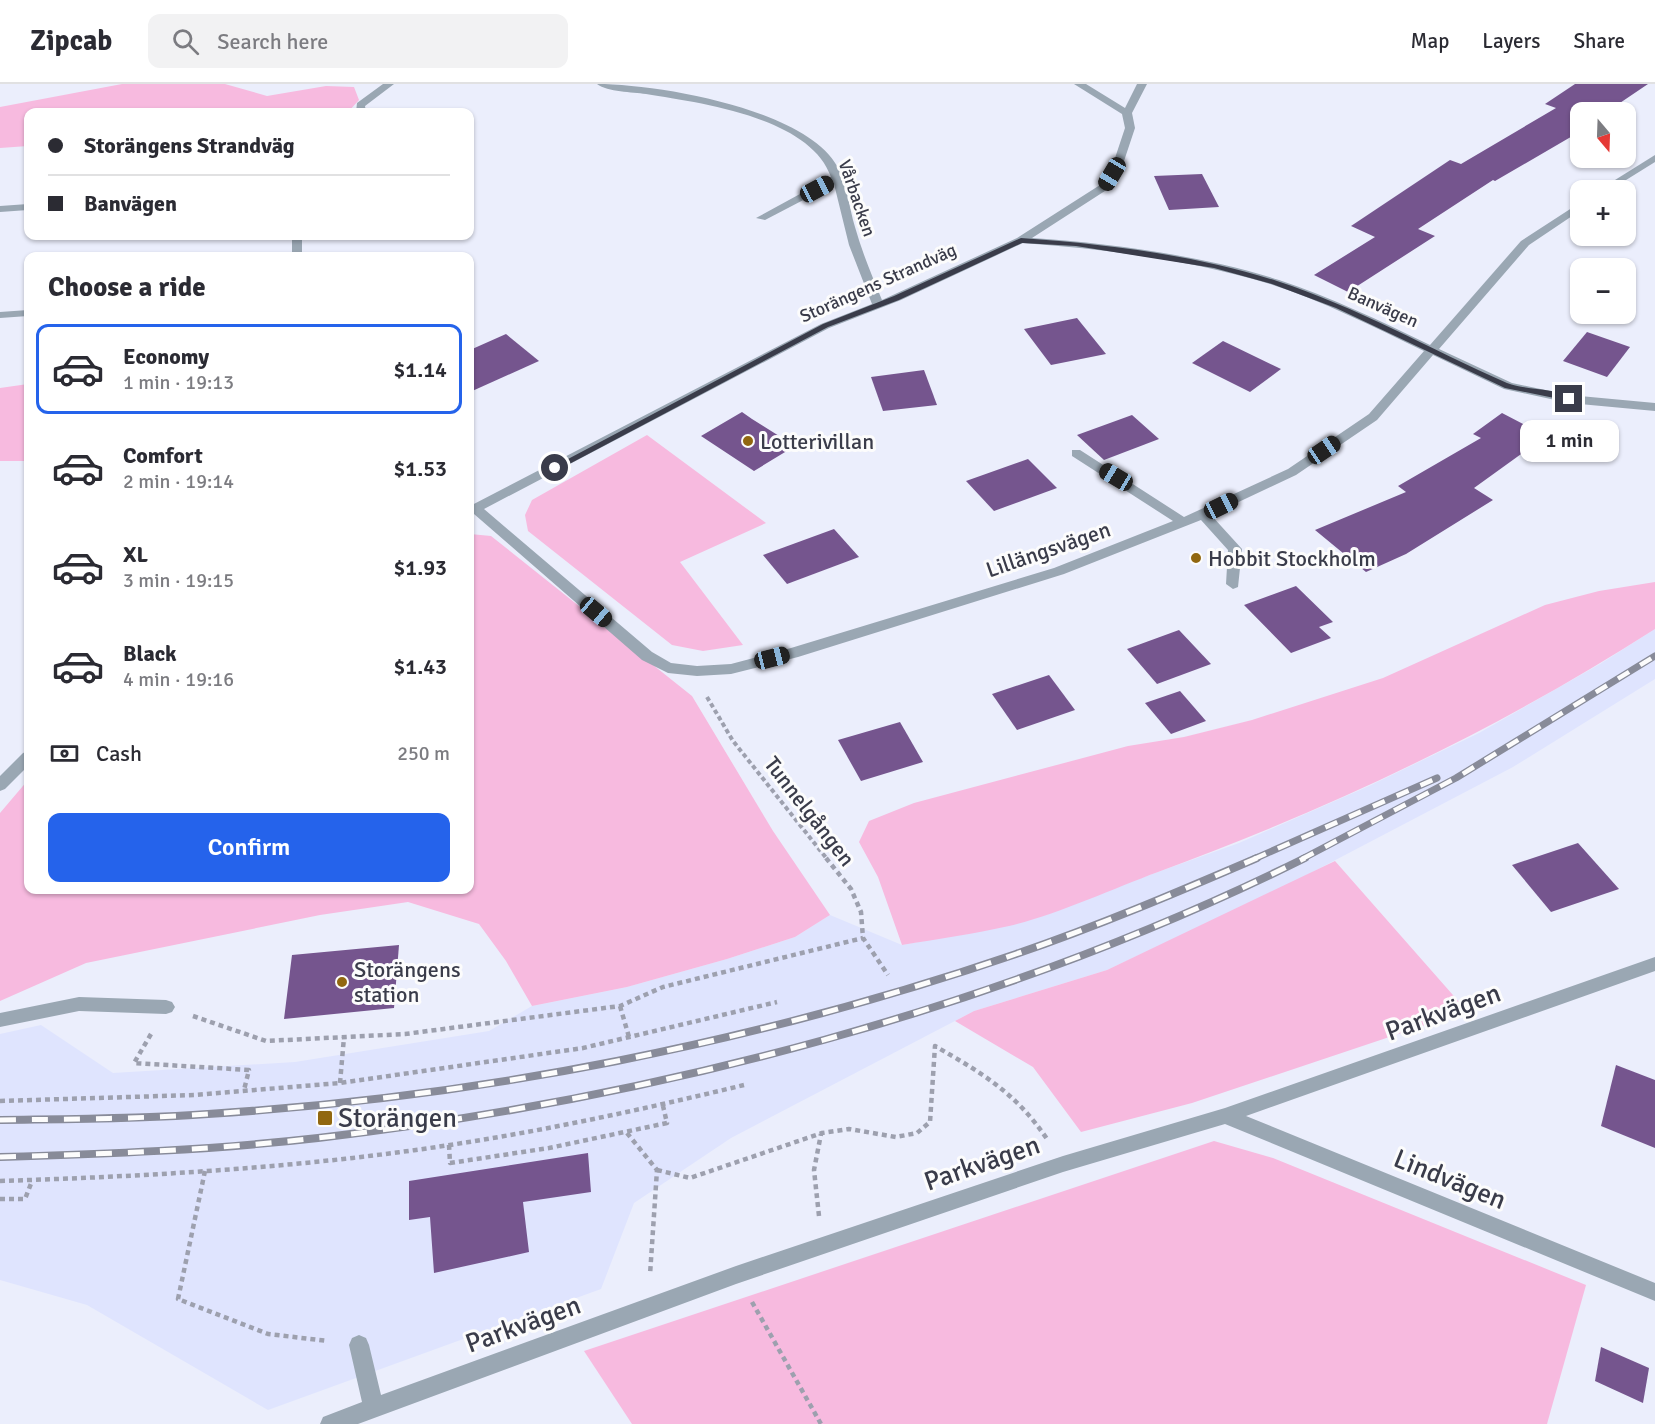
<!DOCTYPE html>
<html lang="en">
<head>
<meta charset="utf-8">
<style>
	:root { --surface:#fff; --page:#f2f2f3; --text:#2b2b33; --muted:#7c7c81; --line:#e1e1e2; --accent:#2563eb }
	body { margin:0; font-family:Signika,sans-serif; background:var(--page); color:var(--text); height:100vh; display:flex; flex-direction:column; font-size:22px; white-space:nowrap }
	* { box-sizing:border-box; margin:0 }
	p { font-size:20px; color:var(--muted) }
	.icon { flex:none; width:33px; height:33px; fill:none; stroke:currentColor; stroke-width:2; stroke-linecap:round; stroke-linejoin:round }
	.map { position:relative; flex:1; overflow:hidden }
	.sheet { position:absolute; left:24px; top:168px; width:450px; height:642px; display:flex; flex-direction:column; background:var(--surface); border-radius:12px; box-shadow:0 2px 4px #0004 }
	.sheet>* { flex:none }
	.guide { position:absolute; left:24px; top:24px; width:450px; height:132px; border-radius:12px; box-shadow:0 2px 4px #0004; display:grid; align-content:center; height:132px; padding:0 24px; background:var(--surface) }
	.needle { width:39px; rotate:161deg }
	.buttons { position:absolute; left:1570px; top:18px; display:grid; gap:12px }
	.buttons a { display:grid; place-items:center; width:66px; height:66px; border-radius:12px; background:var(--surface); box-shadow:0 2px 4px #0004; font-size:30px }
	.end { position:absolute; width:27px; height:27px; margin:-14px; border:8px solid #3a3c4a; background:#fff; box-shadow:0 0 0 3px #fff }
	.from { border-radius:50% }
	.bubble { position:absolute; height:42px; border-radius:12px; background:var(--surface); box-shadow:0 2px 4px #0004; font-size:20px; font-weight:600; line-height:42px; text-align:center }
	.car { position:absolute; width:18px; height:36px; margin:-18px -9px; border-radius:8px; box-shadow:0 0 4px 2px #0007; background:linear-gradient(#222 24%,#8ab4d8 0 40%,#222 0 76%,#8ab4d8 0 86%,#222 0) }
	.guide b { display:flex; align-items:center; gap:21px; height:57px; font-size:22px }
	.guide b+b { border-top:2px solid var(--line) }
	.guide i { width:15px; height:15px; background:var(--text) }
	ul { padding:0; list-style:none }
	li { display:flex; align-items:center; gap:18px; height:90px; margin:0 12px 9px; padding:0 12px; border:3px solid transparent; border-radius:12px }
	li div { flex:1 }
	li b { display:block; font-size:22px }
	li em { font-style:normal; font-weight:600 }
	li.current { border-color:var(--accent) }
	li>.icon { width:54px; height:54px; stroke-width:1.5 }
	h2 { padding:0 24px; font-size:27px; line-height:72px }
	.pay { display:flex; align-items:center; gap:15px; height:66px; padding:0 24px; font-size:22px }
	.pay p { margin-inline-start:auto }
	.primary-button { display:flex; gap:12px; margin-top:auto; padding:12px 24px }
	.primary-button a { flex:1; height:69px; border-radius:12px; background:var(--accent); color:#fff; font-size:24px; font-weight:600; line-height:69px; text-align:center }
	header { display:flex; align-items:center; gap:36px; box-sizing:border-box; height:84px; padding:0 30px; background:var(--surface); border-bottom:2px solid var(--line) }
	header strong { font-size:28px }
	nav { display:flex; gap:33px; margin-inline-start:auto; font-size:21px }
	.search { width:420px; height:54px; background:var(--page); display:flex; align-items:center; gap:15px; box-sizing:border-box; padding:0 21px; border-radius:12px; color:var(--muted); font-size:22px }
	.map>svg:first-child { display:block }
	.built { fill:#dfe4fe }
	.green { fill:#f7badf }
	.building { fill:#75558e }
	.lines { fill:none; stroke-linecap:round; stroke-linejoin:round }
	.path-far1 { stroke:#9da0ae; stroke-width:4; stroke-dasharray:4.5 3; stroke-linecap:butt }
	.path { stroke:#9da0ae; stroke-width:4.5; stroke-dasharray:5 4; stroke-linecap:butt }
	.minor { fill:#9aa7b3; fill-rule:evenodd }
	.rail-far1-casing { stroke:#888b99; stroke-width:7 }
	.rail-casing { stroke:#888b99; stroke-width:8 }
	.rail-far1 { stroke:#fcfcfc; stroke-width:4.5; stroke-dasharray:13; stroke-linecap:butt }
	.rail { stroke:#fcfcfc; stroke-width:5; stroke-dasharray:16; stroke-linecap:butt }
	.route { fill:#3a3c4a }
	.poi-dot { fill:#916710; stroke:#fcfcfc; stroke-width:2 }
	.labels { text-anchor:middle; stroke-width:6; stroke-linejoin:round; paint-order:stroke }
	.far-street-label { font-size:18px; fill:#3a3c4a; stroke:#fcfcfc }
	.poi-label { font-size:22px; fill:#3a3c4a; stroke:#fcfcfc; text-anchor:start }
	.street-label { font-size:22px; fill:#3a3c4a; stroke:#fcfcfc }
	.near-street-label { font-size:27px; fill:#3a3c4a; stroke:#fcfcfc }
	.near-poi-label { font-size:27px; fill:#3a3c4a; stroke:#fcfcfc; text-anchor:start }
</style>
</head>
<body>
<header>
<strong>Zipcab</strong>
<div class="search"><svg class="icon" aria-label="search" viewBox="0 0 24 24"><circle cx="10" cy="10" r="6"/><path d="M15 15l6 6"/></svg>Search here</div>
<nav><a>Map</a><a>Layers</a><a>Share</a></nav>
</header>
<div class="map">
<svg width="1655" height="1340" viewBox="0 0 1655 1340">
	<rect width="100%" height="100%" fill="#ebeefc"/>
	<path class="built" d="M1655,545V595L1513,683L1282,804L1107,886L974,927L731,1054L634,1119L601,1205L268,1326L87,1221L0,1196V950L41,941L113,989L295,978L489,947L532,922L627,903L727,875L795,853L830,831L902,861L1010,841L1239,759L1369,702L1479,649L1600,580Z"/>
	<g class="green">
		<path d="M122,0H225L267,12L326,2L354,3L359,16L348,28H28V62L0,64V23Z"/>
		<path d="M28,300V377H0V304Z"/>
		<path d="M647,351L766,439L680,478L743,561L703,567L672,561L528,447L525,431L532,416Z"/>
		<path d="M470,450L491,452L692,612L773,747L830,831L795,853L727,875L627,903L532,922L506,877L479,840L408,818L320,831L86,879L0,917V729L28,696V806H470Z"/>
		<path d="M1655,498V545C1499,645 1332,724 1158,788C1112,805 1056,831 1009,842C974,850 937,855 902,861L878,793L859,758L869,737L914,719L1128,662L1184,653L1252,636L1383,594L1545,521L1599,507Z"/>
		<path d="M1335,777L1467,927L1192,1019L1081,1048L1033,983L955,937L974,927L1107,886Z"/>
		<path d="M1214,1057L1273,1074L1586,1201L1547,1340H632L584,1267Z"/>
	</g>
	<g class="building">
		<path d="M1575,0H1648L1611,25L1615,26L1611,28H1581V47L1495,97L1493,96L1418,145L1435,152L1348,208L1314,191L1375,153L1351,142L1450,76L1461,80L1556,24L1545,20Z"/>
		<path d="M1202,90L1219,123L1169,126L1154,92Z"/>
		<path d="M1077,234L1106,270L1051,281L1024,245Z"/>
		<path d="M1587,248L1630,263L1607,293L1563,277Z"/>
		<path d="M506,250L539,277L470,308V266Z"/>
		<path d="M1223,257L1281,285L1250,308L1192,279Z"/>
		<path d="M924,286L937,321L883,327L871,293Z"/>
		<path d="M742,328L752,335L795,362L754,387L701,352Z"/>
		<path d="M1502,329L1546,352L1474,404L1493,416L1406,470L1366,488L1315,446L1406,408L1398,402L1481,354L1473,350Z"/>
		<path d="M1132,331L1159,355L1104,376L1077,351Z"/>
		<path d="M1028,375L1057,404L994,427L966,397Z"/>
		<path d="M834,445L859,473L787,500L763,471Z"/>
		<path d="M1296,502L1333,538L1319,543L1331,554L1291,569L1244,521Z"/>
		<path d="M1179,546L1211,580L1157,600L1127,565Z"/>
		<path d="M1049,591L1075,626L1017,646L992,610Z"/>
		<path d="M1180,607L1206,637L1171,650L1145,619Z"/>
		<path d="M900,638L923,678L861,697L838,656Z"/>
		<path d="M1578,759L1619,805L1551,828L1512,781Z"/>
		<path d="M399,861L394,924L284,935L292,871Z"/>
		<path d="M1616,981L1655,996V1064L1601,1042Z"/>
		<path d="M588,1069L591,1108L523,1118L529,1168L434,1189L430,1133L409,1136V1097Z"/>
		<path d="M1601,1263L1649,1284L1643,1319L1595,1297Z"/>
	</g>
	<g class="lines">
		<path class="path-far1" d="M707,613L733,657L827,775"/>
		<g class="path">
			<path d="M826,774L851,805L861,828L863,854L888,891"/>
			<path d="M620,922L629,953"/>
			<path d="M193,932L266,957L405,950L620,922L663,903L863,854"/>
			<path d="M151,950L134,979L249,986L244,1006"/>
			<path d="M340,999L344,953"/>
			<path d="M0,1017L194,1011L340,999L583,964L777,918"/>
			<path d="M627,1049L657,1086L650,1191"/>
			<path d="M449,1061L450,1079L549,1064L667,1039L663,1022"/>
			<path d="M657,1086L690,1094L822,1049L849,1045L896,1053L917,1049L930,1038L935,962C982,989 1016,1009 1047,1055"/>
			<path d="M205,1087L178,1215L268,1250L328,1257"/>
			<path d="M0,1097C157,1092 314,1083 469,1058C562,1043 653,1023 744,1001"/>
			<path d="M0,1115H25L32,1097"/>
			<path d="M819,1132L814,1086L821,1050"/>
			<path d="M752,1218L821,1340"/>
		</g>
		<g class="minor">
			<path d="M383,0H394L365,22L366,28H356L357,19Z"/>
			<path d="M597,0C658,0 805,25 837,82C847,100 849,123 855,143C862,168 872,192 882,216L1017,154L1100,101L1114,77L1125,44L1122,30L1074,0H1086L1125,24L1137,0H1147L1132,29L1135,44L1124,77L1108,105L1032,154C1110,159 1205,172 1279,196C1331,213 1380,237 1430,261L1521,157L1581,118V126L1529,161L1439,265L1512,299L1569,311L1655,319V327L1569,319L1504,305L1433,271L1377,336L1296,391L1211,431L1242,465L1238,503L1233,505L1226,500L1228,466L1201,436L1064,490L798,573L731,590L697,592L668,589L642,576L474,430L470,431V422L821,240L872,220L849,161L834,100L765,136L756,134L831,93C810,33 701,19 646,10C632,8 608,8 597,0ZM1023,159C1105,165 1191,176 1270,200C1323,217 1374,243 1424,267L1369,330L1288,385L1184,433L1080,366H1072V372L1173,437L1054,484L791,564L731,580L697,582L671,579L652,568L484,425L829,244L901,216Z"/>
			<path d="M1655,71V78L1610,106H1599Z"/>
			<path d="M28,120V126L0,128V122Z"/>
			<rect x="292" y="152" width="10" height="20"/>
			<path d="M28,226V232L0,234V228Z"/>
			<path d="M28,667V682L5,705L0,707V692L23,669Z"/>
			<path d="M1655,873V887L1246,1032L1655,1199V1217L1225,1040L1063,1088L736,1200L358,1340H320L323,1333L362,1318L349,1261L352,1254L359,1251L366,1254L369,1261L381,1311L736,1182L1063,1072L1225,1024Z"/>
			<path d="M79,913L166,916L172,918L175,923L172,928L166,930L79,927L0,943V929Z"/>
		</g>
		<g class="rail-far1-casing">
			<g id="rail-far1">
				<path d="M1254,775L1437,694"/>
				<path d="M1302,775L1456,694L1655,572"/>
			</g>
		</g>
		<g class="rail-casing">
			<g id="rail">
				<path d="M0,1036C69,1035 139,1035 208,1030C481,1013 756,959 1016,870C1098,842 1178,808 1257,774"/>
				<path d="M0,1073C106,1070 212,1066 318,1054C654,1015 1001,925 1305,774"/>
			</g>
		</g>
		<use href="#rail-far1" class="rail-far1"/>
		<use href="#rail" class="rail"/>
	</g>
	<path class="route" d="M1021,154C1106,160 1196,171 1277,197C1357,223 1430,265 1507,299C1527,307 1555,303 1573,315L1569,317L1505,304L1336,224L1272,200L1214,184L1076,162L1022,159L899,216L828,243L558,386L551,384L823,240L894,212Z"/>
	<g class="poi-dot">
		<circle cx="748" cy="357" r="6"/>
		<circle cx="1196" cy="474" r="6"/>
		<circle cx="342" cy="898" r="6"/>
		<rect x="317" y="1026" width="16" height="16" rx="3"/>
	</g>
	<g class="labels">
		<g class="far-street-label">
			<text transform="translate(857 114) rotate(71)" y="6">Vårbacken</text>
			<text transform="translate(878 199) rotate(-24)" y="6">Storängens Strandväg</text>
			<text transform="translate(1383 223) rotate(24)" y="6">Banvägen</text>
		</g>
		<g class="poi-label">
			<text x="760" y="365">Lotterivillan</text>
			<text x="1208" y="482">Hobbit Stockholm</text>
			<text x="354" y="893">Storängens<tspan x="354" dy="25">station</tspan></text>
		</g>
		<g class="street-label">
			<text transform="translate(1048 465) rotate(-19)" y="8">Lillängsvägen</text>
			<text transform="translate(810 727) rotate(52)" y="8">Tunnelgången</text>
		</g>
		<g class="near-street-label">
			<text transform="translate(1443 928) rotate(-20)" y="9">Parkvägen</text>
			<text transform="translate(982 1079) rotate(-19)" y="9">Parkvägen</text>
			<text transform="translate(1450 1095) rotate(22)" y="9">Lindvägen</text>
			<text transform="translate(523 1240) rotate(-20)" y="9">Parkvägen</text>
		</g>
		<g class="near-poi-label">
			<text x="338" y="1043">Storängen</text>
		</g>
	</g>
</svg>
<div class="buttons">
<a><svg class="needle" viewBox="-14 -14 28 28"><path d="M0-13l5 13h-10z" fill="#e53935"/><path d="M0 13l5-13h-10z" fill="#7c7c81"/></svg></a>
<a>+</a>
<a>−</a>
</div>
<i class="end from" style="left:555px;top:384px"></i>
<i class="end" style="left:1569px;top:315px"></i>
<div class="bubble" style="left:1520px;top:336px;width:99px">1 min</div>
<i class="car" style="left:1112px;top:90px;rotate:211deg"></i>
<i class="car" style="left:817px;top:105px;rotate:62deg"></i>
<i class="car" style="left:1324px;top:366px;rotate:56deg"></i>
<i class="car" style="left:1116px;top:393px;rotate:301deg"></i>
<i class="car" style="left:1221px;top:422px;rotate:64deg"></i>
<i class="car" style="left:596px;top:528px;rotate:130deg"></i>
<i class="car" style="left:772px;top:574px;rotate:76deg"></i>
<div class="guide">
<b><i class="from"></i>Storängens Strandväg</b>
<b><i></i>Banvägen</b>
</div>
<section class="sheet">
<h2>Choose a ride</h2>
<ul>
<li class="current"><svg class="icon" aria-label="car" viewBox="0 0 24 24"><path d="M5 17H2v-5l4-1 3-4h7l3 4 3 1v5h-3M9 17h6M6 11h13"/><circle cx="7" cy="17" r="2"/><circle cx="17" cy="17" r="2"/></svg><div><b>Economy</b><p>1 min · 19:13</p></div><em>$1.14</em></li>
<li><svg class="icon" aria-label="car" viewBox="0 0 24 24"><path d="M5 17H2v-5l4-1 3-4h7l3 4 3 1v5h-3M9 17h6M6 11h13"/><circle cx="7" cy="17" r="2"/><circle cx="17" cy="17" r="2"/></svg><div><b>Comfort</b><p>2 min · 19:14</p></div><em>$1.53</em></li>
<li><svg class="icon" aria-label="car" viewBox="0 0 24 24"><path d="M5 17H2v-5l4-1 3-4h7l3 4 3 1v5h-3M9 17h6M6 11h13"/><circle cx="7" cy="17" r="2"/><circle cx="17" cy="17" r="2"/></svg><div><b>XL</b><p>3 min · 19:15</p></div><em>$1.93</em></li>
<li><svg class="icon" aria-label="car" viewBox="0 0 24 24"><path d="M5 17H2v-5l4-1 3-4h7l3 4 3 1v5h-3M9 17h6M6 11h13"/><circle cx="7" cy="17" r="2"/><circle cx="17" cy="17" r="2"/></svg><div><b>Black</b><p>4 min · 19:16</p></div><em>$1.43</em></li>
</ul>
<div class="pay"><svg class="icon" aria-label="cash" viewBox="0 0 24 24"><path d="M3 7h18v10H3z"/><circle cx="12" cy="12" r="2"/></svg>Cash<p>250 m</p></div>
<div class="primary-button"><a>Confirm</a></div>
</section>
</div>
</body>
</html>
